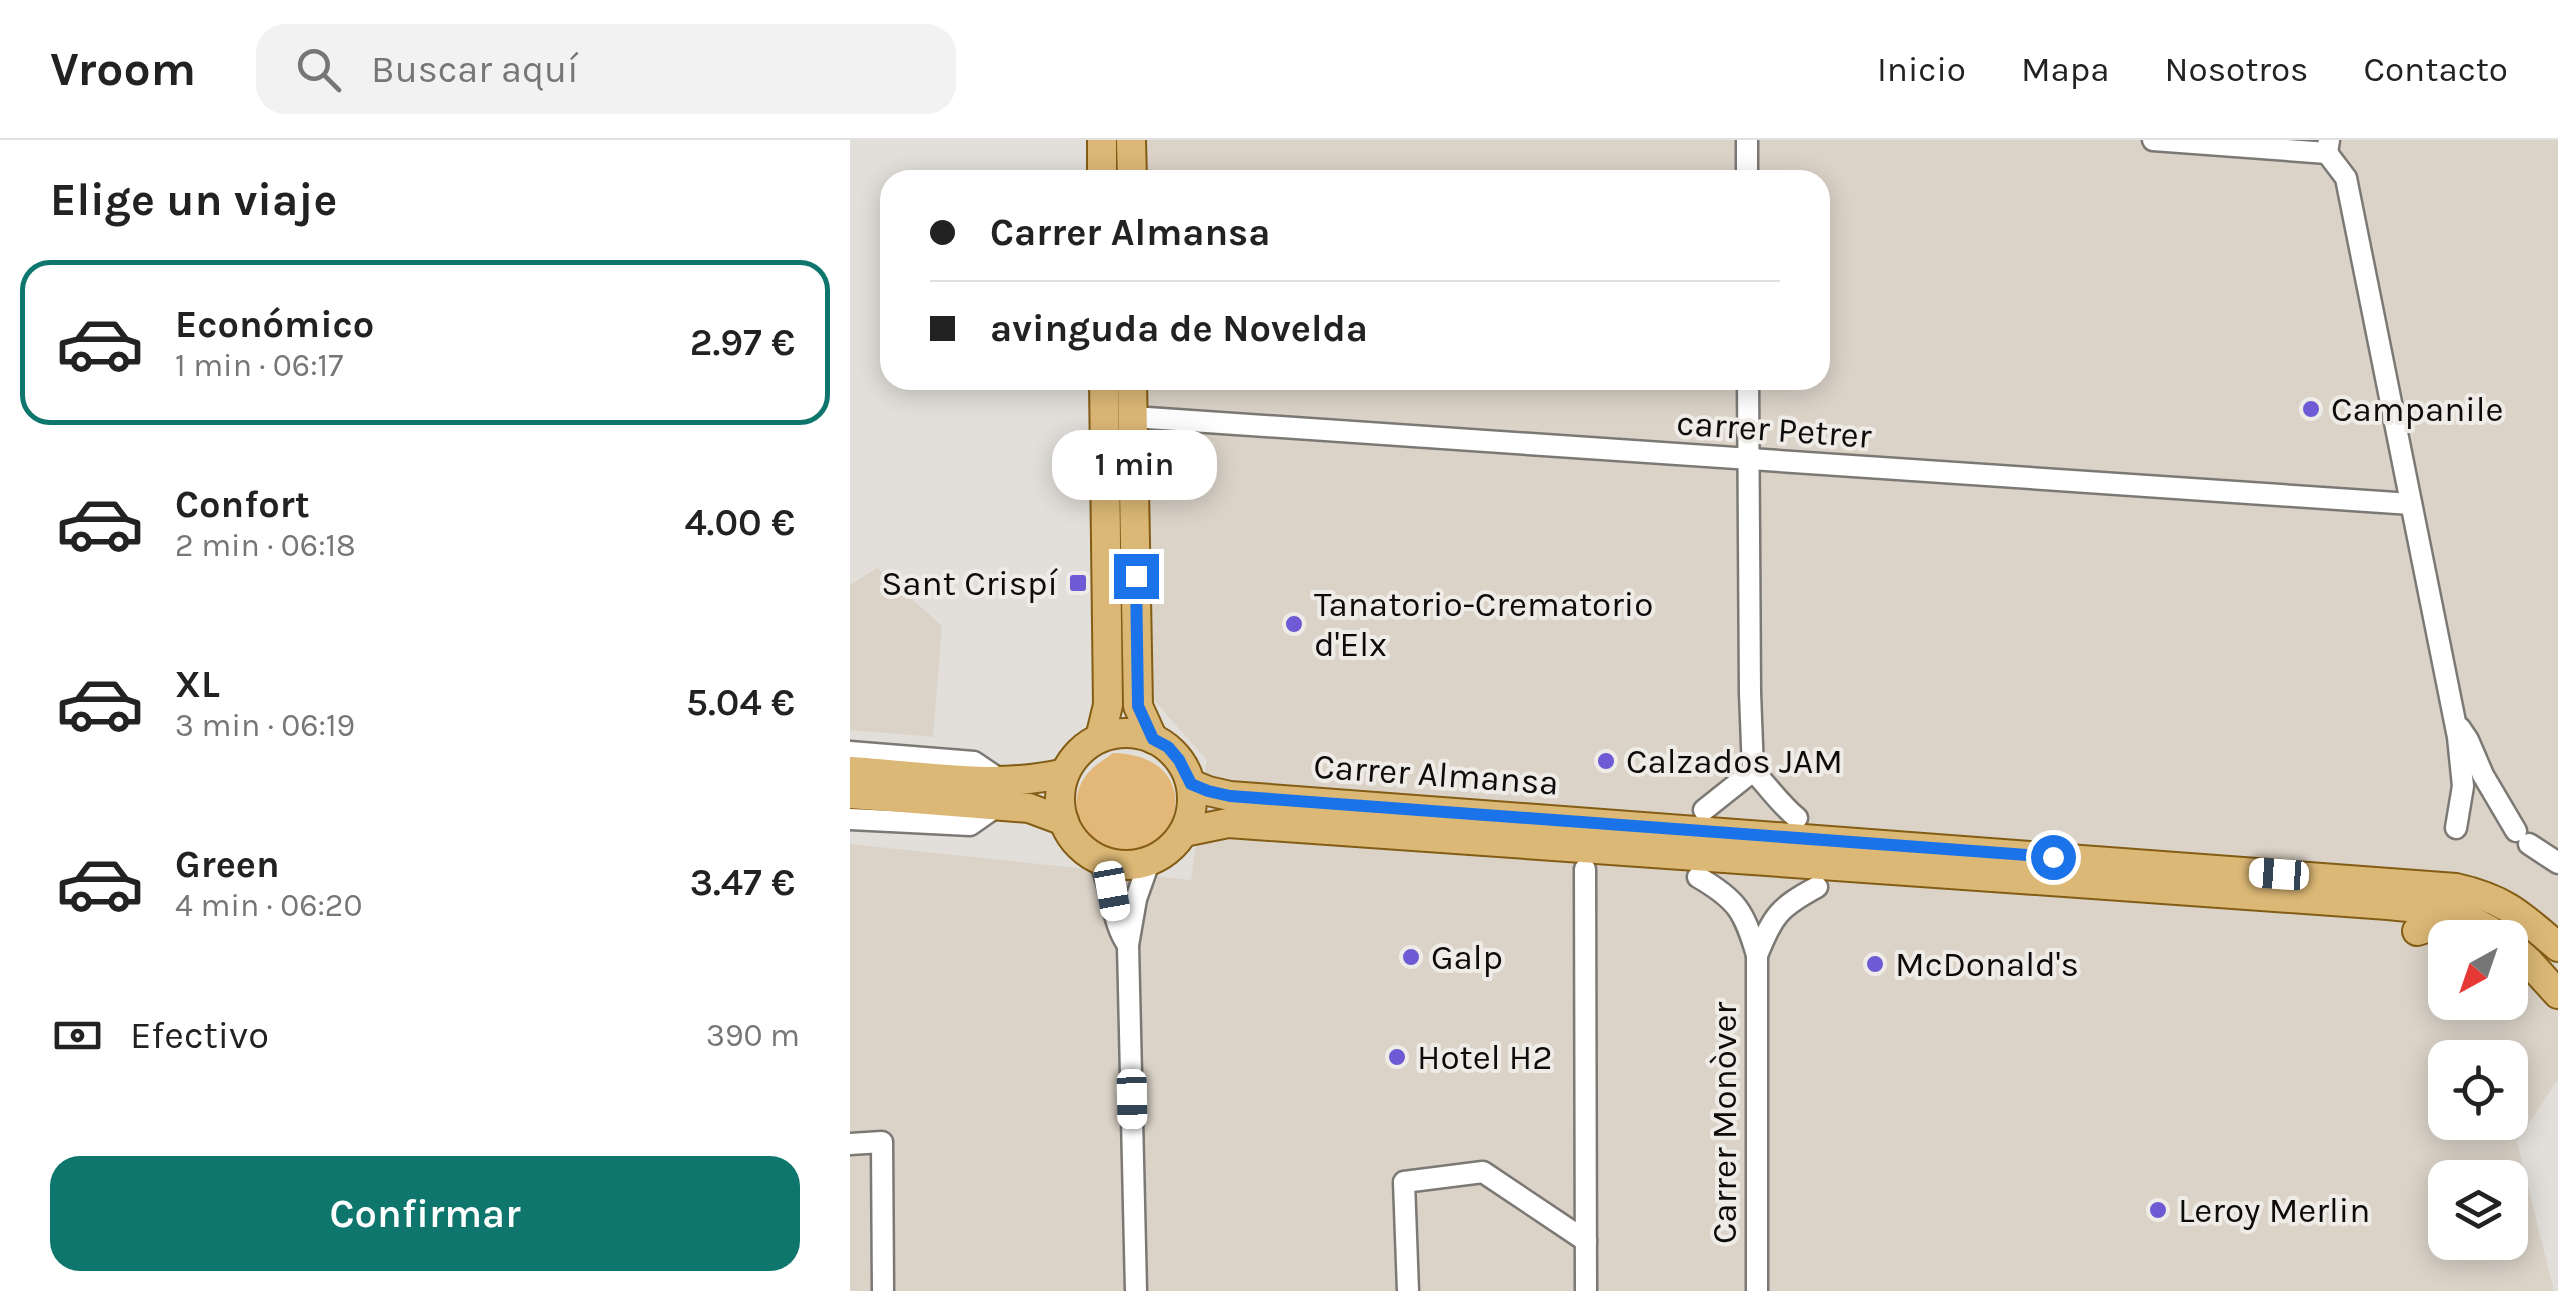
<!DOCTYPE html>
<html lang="es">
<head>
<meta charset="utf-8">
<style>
	:root { --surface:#fff; --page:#f2f2f2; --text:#222; --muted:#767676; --line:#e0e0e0; --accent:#0f766e }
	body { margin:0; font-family:Karla,sans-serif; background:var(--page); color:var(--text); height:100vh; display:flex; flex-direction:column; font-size:38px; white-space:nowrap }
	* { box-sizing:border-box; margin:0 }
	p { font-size:32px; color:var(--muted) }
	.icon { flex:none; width:55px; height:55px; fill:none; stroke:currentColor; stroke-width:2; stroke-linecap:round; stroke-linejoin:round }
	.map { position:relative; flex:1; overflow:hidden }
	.sheet { display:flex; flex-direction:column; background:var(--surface); width:850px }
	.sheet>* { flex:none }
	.banner { position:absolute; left:30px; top:30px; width:950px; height:220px; border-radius:30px; box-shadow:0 5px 25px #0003; display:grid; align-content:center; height:220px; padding:0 50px; background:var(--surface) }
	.needle { width:65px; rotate:220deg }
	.fabs { position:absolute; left:1578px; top:780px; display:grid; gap:20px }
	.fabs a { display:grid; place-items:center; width:100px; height:100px; border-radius:20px; background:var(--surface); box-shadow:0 5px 25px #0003; font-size:50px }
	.end { position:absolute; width:45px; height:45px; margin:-22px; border:12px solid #1a73e8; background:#fff; box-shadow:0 0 0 5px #fff }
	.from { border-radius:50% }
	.bubble { position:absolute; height:70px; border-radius:30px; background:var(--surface); box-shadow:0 5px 25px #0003; font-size:32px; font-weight:600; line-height:70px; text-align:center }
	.car { position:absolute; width:30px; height:60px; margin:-30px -15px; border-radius:12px; box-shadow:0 0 8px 2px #0007; background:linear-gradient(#fff 24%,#345 0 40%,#fff 0 76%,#345 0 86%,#fff 0) }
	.banner b { display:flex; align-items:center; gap:35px; height:95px; font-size:38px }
	.banner b+b { border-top:2px solid var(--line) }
	.banner i { width:25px; height:25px; background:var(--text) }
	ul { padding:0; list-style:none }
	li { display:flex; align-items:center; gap:30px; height:165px; margin:0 20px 15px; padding:0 30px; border:5px solid transparent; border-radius:30px }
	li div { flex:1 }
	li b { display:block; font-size:38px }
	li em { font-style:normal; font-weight:600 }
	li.on { border-color:var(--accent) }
	li>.icon { width:90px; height:90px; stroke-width:1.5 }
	h2 { padding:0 50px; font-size:45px; line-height:120px }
	.pay { display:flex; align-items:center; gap:25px; height:110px; padding:0 50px; font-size:38px }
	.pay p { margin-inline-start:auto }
	.cta { display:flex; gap:20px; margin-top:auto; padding:20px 50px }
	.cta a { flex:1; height:115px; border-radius:30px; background:var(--accent); color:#fff; font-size:40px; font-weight:600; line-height:115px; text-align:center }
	header { display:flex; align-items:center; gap:60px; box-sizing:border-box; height:140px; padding:0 50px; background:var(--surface); border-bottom:2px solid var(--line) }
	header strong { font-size:48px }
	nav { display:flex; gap:55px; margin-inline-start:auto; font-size:35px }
	.search { width:700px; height:90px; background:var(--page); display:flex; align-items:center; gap:25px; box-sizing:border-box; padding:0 35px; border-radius:30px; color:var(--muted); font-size:38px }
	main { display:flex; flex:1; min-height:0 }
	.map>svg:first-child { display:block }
	.built { fill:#dbd3c8; fill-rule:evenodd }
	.green { fill:#e2b778 }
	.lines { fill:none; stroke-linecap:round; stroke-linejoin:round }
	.minor-casing { stroke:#7c7975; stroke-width:25 }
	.major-casing { stroke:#845d15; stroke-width:32 }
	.minor { stroke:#fff; stroke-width:20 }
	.major { stroke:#dcb876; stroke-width:28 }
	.route { stroke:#1a73e8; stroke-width:12 }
	.poi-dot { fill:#6d5ad4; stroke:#efece8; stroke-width:4 }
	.labels { text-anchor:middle; stroke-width:8; stroke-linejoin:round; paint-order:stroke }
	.poi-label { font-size:35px; fill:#0d0c0b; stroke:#efece8; text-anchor:start }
	.street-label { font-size:35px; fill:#0d0c0b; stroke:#efece8 }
</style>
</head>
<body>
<header>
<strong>Vroom</strong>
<div class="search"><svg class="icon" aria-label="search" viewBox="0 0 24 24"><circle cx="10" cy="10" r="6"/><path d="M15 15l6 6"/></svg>Buscar aquí</div>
<nav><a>Inicio</a><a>Mapa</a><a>Nosotros</a><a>Contacto</a></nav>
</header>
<main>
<section class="sheet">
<h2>Elige un viaje</h2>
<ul>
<li class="on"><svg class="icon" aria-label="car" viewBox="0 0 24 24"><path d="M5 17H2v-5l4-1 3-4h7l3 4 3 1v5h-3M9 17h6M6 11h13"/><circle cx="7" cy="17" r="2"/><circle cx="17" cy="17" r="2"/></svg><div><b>Económico</b><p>1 min · 06:17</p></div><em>2.97 €</em></li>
<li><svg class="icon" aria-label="car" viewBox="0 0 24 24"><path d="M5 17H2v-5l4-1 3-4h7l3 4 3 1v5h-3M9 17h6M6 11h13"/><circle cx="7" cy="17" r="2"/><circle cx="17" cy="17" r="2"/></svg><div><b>Confort</b><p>2 min · 06:18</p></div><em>4.00 €</em></li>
<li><svg class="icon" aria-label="car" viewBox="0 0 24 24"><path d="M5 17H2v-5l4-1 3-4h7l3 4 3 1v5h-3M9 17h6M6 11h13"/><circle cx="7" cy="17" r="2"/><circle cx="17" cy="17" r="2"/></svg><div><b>XL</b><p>3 min · 06:19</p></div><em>5.04 €</em></li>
<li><svg class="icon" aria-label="car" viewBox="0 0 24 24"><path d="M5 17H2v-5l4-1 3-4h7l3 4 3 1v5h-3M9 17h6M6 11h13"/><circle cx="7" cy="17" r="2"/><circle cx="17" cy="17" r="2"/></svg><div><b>Green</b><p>4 min · 06:20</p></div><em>3.47 €</em></li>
</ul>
<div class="pay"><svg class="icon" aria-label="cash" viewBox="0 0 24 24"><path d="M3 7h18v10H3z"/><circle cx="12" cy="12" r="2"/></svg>Efectivo<p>390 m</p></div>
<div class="cta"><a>Confirmar</a></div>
</section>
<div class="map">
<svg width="1708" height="1151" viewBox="0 0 1708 1151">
	<rect width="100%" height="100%" fill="#e2dfda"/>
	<g class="built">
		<path d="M283,0H1708V939L1667,1002L1704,1151H0V704L341,740L357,620L301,557L291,240H970V40H284ZM1595,798H1660V862H1595ZM1595,918H1660V982H1595ZM1595,1038H1660V1102H1595Z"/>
		<path d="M27,428L92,486L83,597L0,590V445Z"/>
	</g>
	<path class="green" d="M263,613C374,616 317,755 245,701C223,685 220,653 239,632C245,625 255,619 263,613Z"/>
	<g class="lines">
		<g class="minor-casing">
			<g id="minor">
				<path d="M897,0V40"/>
				<path d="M1303,0L1477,13L1479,0"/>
				<path d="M1477,13L1496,38L1608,597L1613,646L1606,688"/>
				<path d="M898,240L900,553L903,631C918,646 930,664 947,678"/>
				<path d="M283,277L1561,364"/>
				<path d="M1610,588L1618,600L1633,635L1666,691"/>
				<path d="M0,612L124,622L152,641"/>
				<path d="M854,670L903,631"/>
				<path d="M0,679L120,685L150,664"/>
				<path d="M1679,704L1708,723"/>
				<path d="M248,718C263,747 261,782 278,805"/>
				<path d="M735,729L736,1151"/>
				<path d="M848,737C888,760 894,772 907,815V1151"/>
				<path d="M907,815C924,775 928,768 967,747"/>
				<path d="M0,1004L32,1002L33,1151"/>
				<path d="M286,1151L278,805L286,759L299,722"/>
				<path d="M558,1151L554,1042L633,1032L736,1101"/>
			</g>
		</g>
		<g class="major-casing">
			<g id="major">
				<path d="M252,0V40"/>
				<path d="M281,0L282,40"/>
				<path d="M282,240L288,566L303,599"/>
				<circle cx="276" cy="659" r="66"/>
				<path d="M250,598L258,565L254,240"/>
				<path d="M0,631C71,635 146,650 215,633"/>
				<path d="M341,644L358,651L380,656L1606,748C1655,759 1671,775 1708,807"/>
				<path d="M0,654L179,668L214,681"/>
				<path d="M334,692L378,683L1538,765C1580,769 1617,772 1651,798"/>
				<path d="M1567,791L1580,787L1598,772"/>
				<path d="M1660,805L1679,822L1708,854"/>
			</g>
		</g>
		<use href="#minor" class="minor"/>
		<use href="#major" class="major"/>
	</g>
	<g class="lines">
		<path class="route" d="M286,436L288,566L303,599L318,607L329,620L341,644L358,651L380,656L1203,717"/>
	</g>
	<g class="poi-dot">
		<circle cx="1461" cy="269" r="10"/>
		<rect x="218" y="433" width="20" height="20" rx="5"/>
		<circle cx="444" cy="484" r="10"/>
		<circle cx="756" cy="621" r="10"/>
		<circle cx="561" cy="817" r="10"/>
		<circle cx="1025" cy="824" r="10"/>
		<circle cx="547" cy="917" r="10"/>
		<circle cx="1308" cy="1070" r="10"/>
	</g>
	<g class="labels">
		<g class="poi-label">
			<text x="1481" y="281">Campanile</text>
			<text x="208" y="455" text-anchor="end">Sant Crispí</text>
			<text x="464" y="476">Tanatorio-Crematorio<tspan x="464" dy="40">d'Elx</tspan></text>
			<text x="776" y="633">Calzados JAM</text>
			<text x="581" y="829">Galp</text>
			<text x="1045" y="836">McDonald's</text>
			<text x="567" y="929">Hotel H2</text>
			<text x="1328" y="1082">Leroy Merlin</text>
		</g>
		<g class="street-label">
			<text transform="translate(924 289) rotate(4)" y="12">carrer Petrer</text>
			<text transform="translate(586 634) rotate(4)" y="12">Carrer Almansa</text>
			<text transform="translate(874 983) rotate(-90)" y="12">Carrer Monòver</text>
		</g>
	</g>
</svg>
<div class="fabs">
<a><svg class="needle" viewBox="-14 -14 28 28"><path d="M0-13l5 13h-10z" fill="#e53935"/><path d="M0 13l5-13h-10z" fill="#767676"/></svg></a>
<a><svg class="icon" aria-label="locate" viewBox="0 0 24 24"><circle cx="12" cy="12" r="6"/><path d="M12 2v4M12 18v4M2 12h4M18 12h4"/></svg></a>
<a><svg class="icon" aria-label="layers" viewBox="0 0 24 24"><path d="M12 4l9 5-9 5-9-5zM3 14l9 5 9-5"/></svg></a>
</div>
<i class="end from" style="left:1203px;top:717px"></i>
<i class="end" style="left:286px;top:436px"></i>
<div class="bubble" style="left:202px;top:290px;width:165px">1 min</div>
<i class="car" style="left:1429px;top:734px;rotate:274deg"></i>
<i class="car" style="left:262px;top:751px;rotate:170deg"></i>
<i class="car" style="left:282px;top:959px;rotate:179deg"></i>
<div class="banner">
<b><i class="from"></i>Carrer Almansa</b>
<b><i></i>avinguda de Novelda</b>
</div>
</div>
</main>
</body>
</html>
